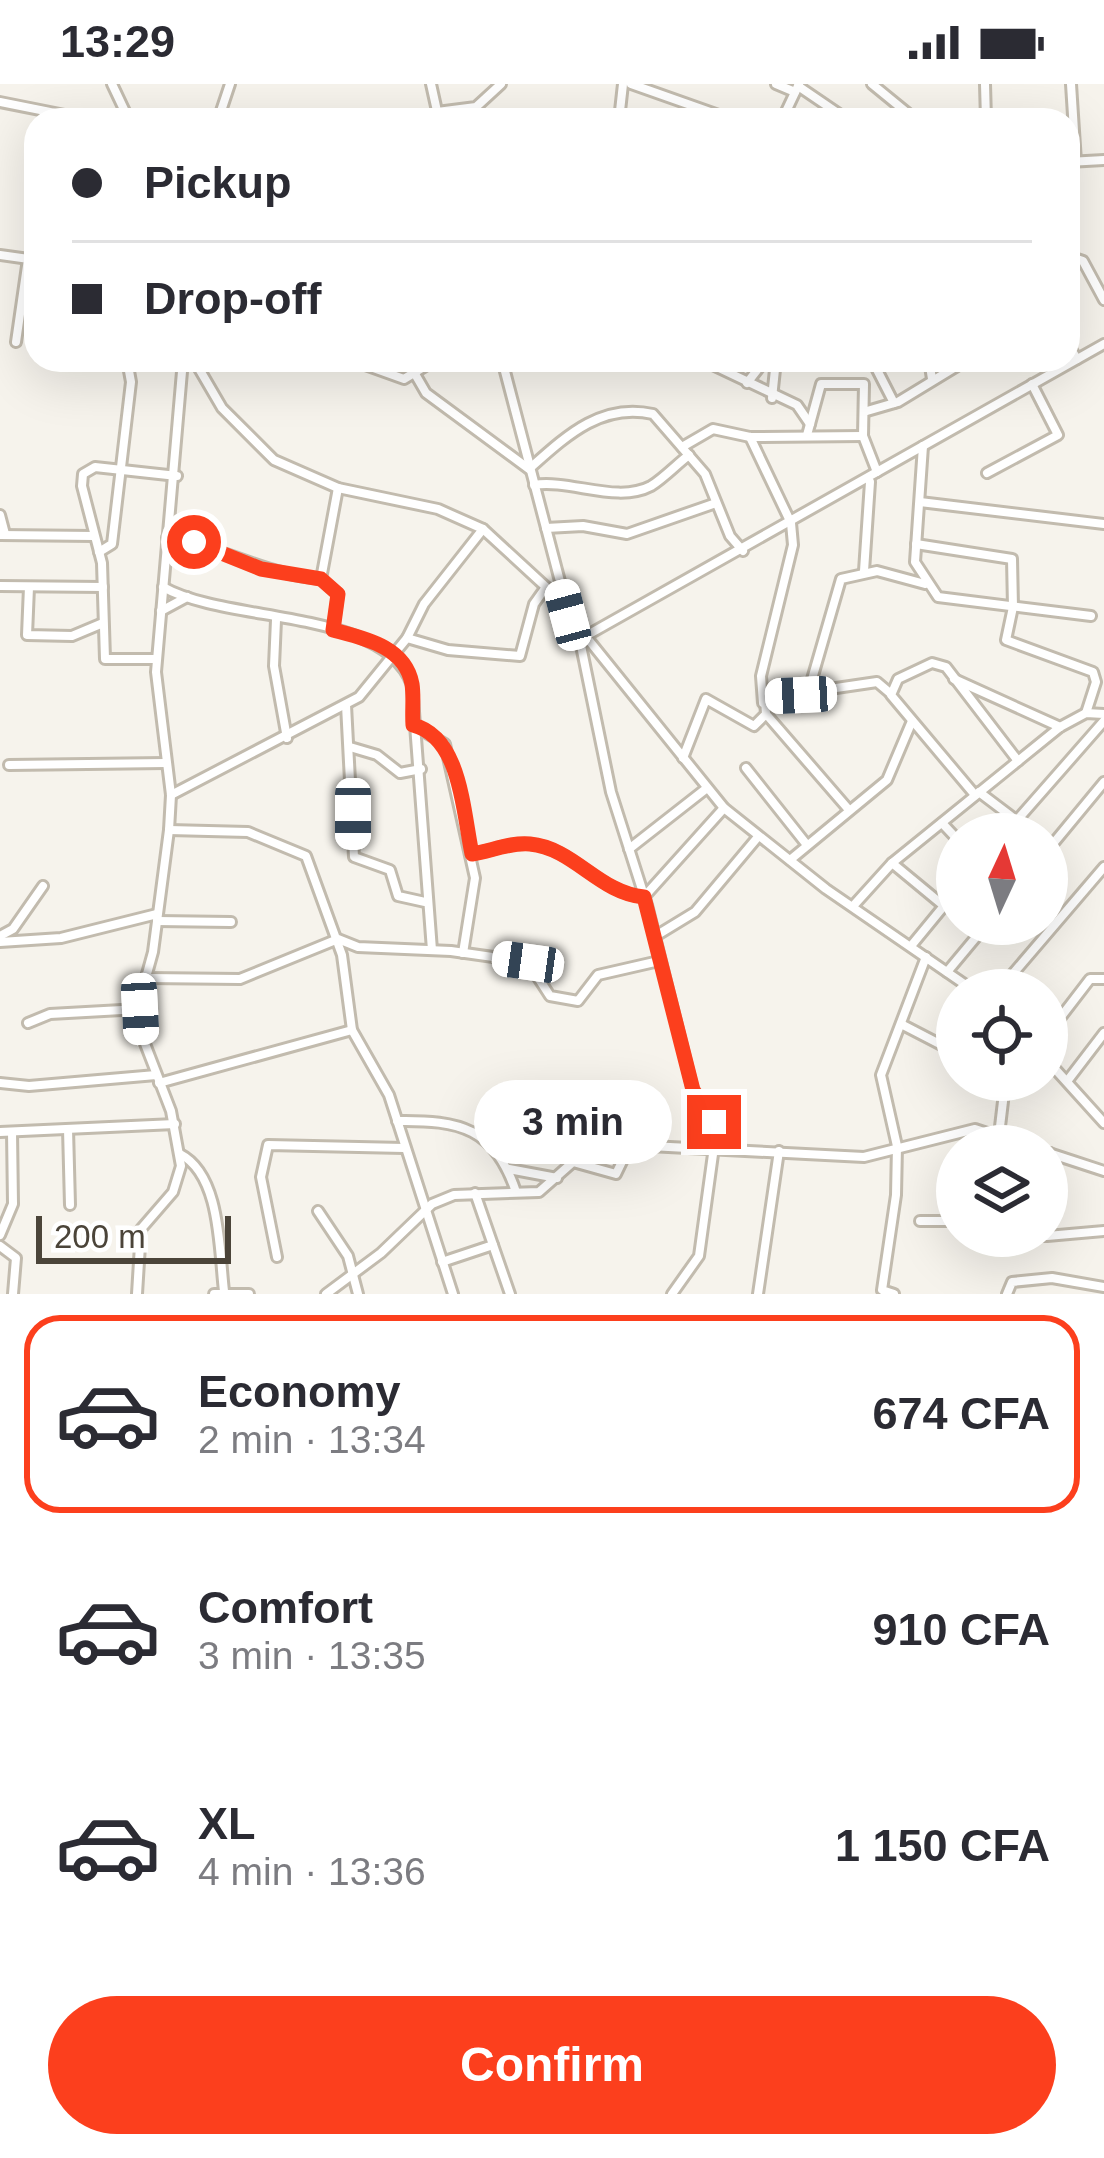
<!DOCTYPE html>
<html lang="en">
<head>
<meta charset="utf-8">
<style>
	:root { --surface:#fff; --page:#f2f2f3; --text:#2b2b33; --muted:#7c7c81; --line:#e1e1e2; --accent:#fc3f1d }
	body { margin:0; font-family:Arial,sans-serif; background:var(--page); color:var(--text); height:100vh; display:flex; flex-direction:column; font-size:45px; white-space:nowrap }
	* { box-sizing:border-box; margin:0 }
	p { font-size:39px; color:var(--muted) }
	.icon { flex:none; width:66px; height:66px; fill:none; stroke:currentColor; stroke-width:2; stroke-linecap:round; stroke-linejoin:round }
	.map { position:relative; height:1210px; overflow:hidden }
	.panel { display:flex; flex-direction:column; background:var(--surface); flex:1 }
	.panel>* { flex:none }
	.hud { position:absolute; left:24px; top:24px; width:1056px; height:264px; border-radius:36px; box-shadow:0 12px 48px #0002; display:grid; align-content:center; height:264px; padding:0 48px; background:var(--surface) }
	.needle { width:78px; rotate:4deg }
	.tools { position:absolute; left:936px; top:729px; display:grid; gap:24px }
	.tools a { display:grid; place-items:center; width:132px; height:132px; border-radius:50%; background:var(--surface); box-shadow:0 12px 48px #0002; font-size:60px }
	.scale { position:absolute; left:36px; bottom:30px; width:195px; box-sizing:border-box; padding-left:12px; border:6px solid #4b4439; border-top:0; font-size:33px; line-height:42px; white-space:nowrap; color:#4b4439; -webkit-text-stroke:9px #fff; paint-order:stroke }
	.end { position:absolute; width:54px; height:54px; margin:-27px; border:15px solid #fc3f1d; background:#fff; box-shadow:0 0 0 6px #fff }
	.from { border-radius:50% }
	.bubble { position:absolute; height:84px; border-radius:42px; background:var(--surface); box-shadow:0 12px 48px #0002; font-size:39px; font-weight:700; line-height:84px; text-align:center }
	.car { position:absolute; width:36px; height:72px; margin:-36px -18px; border-radius:15px; box-shadow:0 0 9px 3px #0007; background:linear-gradient(#fff 24%,#345 0 40%,#fff 0 76%,#345 0 86%,#fff 0) }
	.hud b { display:flex; align-items:center; gap:42px; height:114px; font-size:45px }
	.hud b+b { border-top:3px solid var(--line) }
	.hud i { width:30px; height:30px; background:var(--text) }
	ul { padding:21px 0 0; list-style:none }
	li { display:flex; align-items:center; gap:36px; height:198px; margin:0 24px 18px; padding:0 24px; border:6px solid transparent; border-radius:36px }
	li div { flex:1 }
	li b { display:block; font-size:45px }
	li em { font-style:normal; font-weight:700 }
	li.selected { border-color:var(--accent) }
	li>.icon { width:108px; height:108px; stroke-width:1.5 }
	.action { display:flex; gap:24px; margin-top:auto; padding:24px 48px }
	.action a { flex:1; height:138px; border-radius:72px; background:var(--accent); color:#fff; font-size:48px; font-weight:700; line-height:138px; text-align:center }
	.status { display:flex; justify-content:space-between; align-items:center; height:84px; padding:0 60px; background:var(--surface); direction:ltr }
	.status svg { height:33px; fill:currentColor }
	.map>svg:first-child { display:block }
	.lines { fill:none; stroke-linecap:round; stroke-linejoin:round }
	.minor-casing { stroke:#c2bbae; stroke-width:14 }
	.minor { stroke:#fff; stroke-width:8 }
	.route { stroke:#fc3f1d; stroke-width:15 }
</style>
</head>
<body>
<div class="status"><b>13:29</b><svg viewBox="0 0 49 12"><path d="M0 12V9h3v3zM5 12V6h3v6zM10 12V3h3v9zM15 12V0h3v12zM26 1h20v11H26zM47 4h2v5h-2z"/></svg></div>
<div class="map">
<svg width="1104" height="1210" viewBox="0 0 1104 1210">
	<rect width="100%" height="100%" fill="#f6f3ec"/>
	<g class="lines">
		<g class="minor-casing">
			<g id="minor">
				<path d="M112,0L129,36"/>
				<path d="M431,0L439,36"/>
				<path d="M631,0L733,36"/>
				<path d="M776,0L795,8"/>
				<path d="M872,0L916,36"/>
				<path d="M985,0L986,36"/>
				<path d="M1071,0L1076,78"/>
				<path d="M798,2L848,36"/>
				<path d="M0,18L90,36"/>
				<path d="M437,28L476,23L501,0"/>
				<path d="M218,36L230,0"/>
				<path d="M619,36L623,0"/>
				<path d="M782,36L799,0"/>
				<path d="M1068,78L1104,76"/>
				<path d="M0,171L36,176"/>
				<path d="M1068,172L1083,177L1104,216"/>
				<path d="M16,258L28,175"/>
				<path d="M1068,260L1077,275"/>
				<path d="M194,276L222,324L274,376L338,404L438,425L483,445L546,503L724,724L826,805L973,906"/>
				<path d="M351,276L404,295L435,276"/>
				<path d="M502,276L567,524"/>
				<path d="M702,276L797,321L810,340"/>
				<path d="M872,276L894,319"/>
				<path d="M929,276L932,295"/>
				<path d="M415,290L426,309L529,385C565,353 601,318 653,330L705,390L730,452L743,467"/>
				<path d="M747,299L765,276"/>
				<path d="M772,314L776,276"/>
				<path d="M867,327L898,318L967,276"/>
				<path d="M807,351L821,300H864L863,352L877,388"/>
				<path d="M750,353L791,439L793,461L761,592L763,619"/>
				<path d="M923,362L915,478L938,513L1091,532"/>
				<path d="M682,363L713,345L750,353L863,352"/>
				<path d="M987,389L1058,351L1032,300"/>
				<path d="M534,401C570,395 617,420 651,402C664,394 677,380 689,371"/>
				<path d="M920,418L1104,440"/>
				<path d="M0,431L5,450"/>
				<path d="M546,444L583,442L627,450L716,419"/>
				<path d="M0,451L94,452"/>
				<path d="M167,454C221,462 265,491 321,495L338,404"/>
				<path d="M916,460L1012,475L1013,523L1006,556L1093,588L1096,598L1086,629"/>
				<path d="M99,468L112,460L131,298L127,276"/>
				<path d="M864,487L870,398"/>
				<path d="M321,495L338,510L333,546"/>
				<path d="M0,502L103,503"/>
				<path d="M29,503L27,551L72,552L103,539"/>
				<path d="M163,503C228,540 384,524 412,601L432,866"/>
				<path d="M161,527L187,513"/>
				<path d="M276,536L274,582L287,654"/>
				<path d="M578,547L611,708L647,821L693,1006L740,1064"/>
				<path d="M584,553L1104,260"/>
				<path d="M407,554L448,566L520,572L534,520L546,503"/>
				<path d="M156,575H105L102,479L82,402L83,390L95,383L177,392"/>
				<path d="M954,595L1060,643"/>
				<path d="M808,609L841,495L877,487L925,500"/>
				<path d="M346,621L354,773L390,786L398,812L425,818"/>
				<path d="M766,630L849,726"/>
				<path d="M413,641L445,660L475,794L463,869"/>
				<path d="M350,663L377,671L400,689L421,685"/>
				<path d="M683,674L706,615L754,642L766,630L765,616L775,613L877,598L890,609"/>
				<path d="M9,681L166,679"/>
				<path d="M746,684L807,761"/>
				<path d="M979,708L1016,736"/>
				<path d="M171,711L359,613L407,554L424,520L483,445"/>
				<path d="M975,711L891,611L898,595L932,579L946,583L1018,677"/>
				<path d="M942,739L957,755"/>
				<path d="M169,746L248,748L306,772L342,871L352,946L389,1011L453,1210"/>
				<path d="M1005,750L1104,637"/>
				<path d="M629,765L707,704"/>
				<path d="M1047,767L1104,698"/>
				<path d="M472,770C491,767 511,758 530,760C574,764 599,809 644,813L724,724"/>
				<path d="M790,776L887,696L912,637"/>
				<path d="M892,779L944,822"/>
				<path d="M854,821L892,779L1060,643L1086,629L1104,630"/>
				<path d="M157,837L231,838"/>
				<path d="M0,852L13,845L43,802"/>
				<path d="M654,853L695,828L757,754"/>
				<path d="M0,858L61,854L157,830"/>
				<path d="M911,862L957,806"/>
				<path d="M947,888L987,840"/>
				<path d="M146,894L240,895L338,855L358,863L451,867L528,878L550,912L578,917L598,891L659,877"/>
				<path d="M999,906L1104,783"/>
				<path d="M28,939L50,930L140,925"/>
				<path d="M901,940L957,969"/>
				<path d="M1047,951L1090,895H1104"/>
				<path d="M1047,976L1104,1039"/>
				<path d="M997,996L1004,1009L999,1051"/>
				<path d="M1068,996L1104,949"/>
				<path d="M0,999L29,1002L156,991"/>
				<path d="M159,999L352,946"/>
				<path d="M397,1037C460,1036 495,1044 516,1108"/>
				<path d="M68,1045L70,1121"/>
				<path d="M0,1048L175,1040"/>
				<path d="M1049,1069L1104,1087"/>
				<path d="M1050,1069L1047,1152L1104,1147"/>
				<path d="M180,1070C221,1091 219,1166 224,1207"/>
				<path d="M509,1085L557,1094"/>
				<path d="M475,1109L510,1210"/>
				<path d="M318,1127L348,1172L358,1210"/>
				<path d="M920,1137H957"/>
				<path d="M0,1151L13,1120L12,1048"/>
				<path d="M983,1152H1045"/>
				<path d="M0,1162L16,1174L13,1210"/>
				<path d="M277,1173L261,1093L268,1061L404,1064"/>
				<path d="M442,1178L493,1161"/>
				<path d="M137,1210L141,1145L173,1108L181,1082L171,1027L142,952L140,915L153,868L169,746L171,711L156,588L183,276"/>
				<path d="M214,1210H249"/>
				<path d="M326,1210L381,1169L432,1120L454,1111L539,1108L573,1078L616,1090L630,1061L864,1073L975,1045L1027,1062"/>
				<path d="M672,1210L699,1172L714,1063"/>
				<path d="M758,1210L779,1067"/>
				<path d="M894,1210L882,1206L896,1111L897,1062L881,991L926,873"/>
				<path d="M1007,1210L1012,1198L1052,1194L1104,1203"/>
			</g>
		</g>
		<use href="#minor" class="minor"/>
	</g>
	<g class="lines">
		<path class="route" d="M194,458L261,485L321,495L338,510L333,546C363,554 405,562 412,600C414,613 412,627 413,641C461,653 463,728 472,770C491,767 511,758 530,760C574,764 599,809 644,813L693,1006L714,1038"/>
	</g>
</svg>
<div class="tools">
<a><svg class="needle" viewBox="-14 -14 28 28"><path d="M0-13l5 13h-10z" fill="#e53935"/><path d="M0 13l5-13h-10z" fill="#7c7c81"/></svg></a>
<a><svg class="icon" aria-label="locate" viewBox="0 0 24 24"><circle cx="12" cy="12" r="6"/><path d="M12 2v4M12 18v4M2 12h4M18 12h4"/></svg></a>
<a><svg class="icon" aria-label="layers" viewBox="0 0 24 24"><path d="M12 4l9 5-9 5-9-5zM3 14l9 5 9-5"/></svg></a>
</div>
<div class="scale">200 m</div>
<i class="end from" style="left:194px;top:458px"></i>
<i class="end" style="left:714px;top:1038px"></i>
<div class="bubble" style="left:474px;top:996px;width:198px">3 min</div>
<i class="car" style="left:568px;top:531px;rotate:345deg"></i>
<i class="car" style="left:801px;top:611px;rotate:267deg"></i>
<i class="car" style="left:353px;top:730px;rotate:180deg"></i>
<i class="car" style="left:528px;top:878px;rotate:278deg"></i>
<i class="car" style="left:140px;top:925px;rotate:177deg"></i>
<div class="hud">
<b><i class="from"></i>Pickup</b>
<b><i></i>Drop-off</b>
</div>
</div>
<section class="panel">
<ul>
<li class="selected"><svg class="icon" aria-label="car" viewBox="0 0 24 24"><path d="M5 17H2v-5l4-1 3-4h7l3 4 3 1v5h-3M9 17h6M6 11h13"/><circle cx="7" cy="17" r="2"/><circle cx="17" cy="17" r="2"/></svg><div><b>Economy</b><p>2 min · 13:34</p></div><em>674 CFA</em></li>
<li><svg class="icon" aria-label="car" viewBox="0 0 24 24"><path d="M5 17H2v-5l4-1 3-4h7l3 4 3 1v5h-3M9 17h6M6 11h13"/><circle cx="7" cy="17" r="2"/><circle cx="17" cy="17" r="2"/></svg><div><b>Comfort</b><p>3 min · 13:35</p></div><em>910 CFA</em></li>
<li><svg class="icon" aria-label="car" viewBox="0 0 24 24"><path d="M5 17H2v-5l4-1 3-4h7l3 4 3 1v5h-3M9 17h6M6 11h13"/><circle cx="7" cy="17" r="2"/><circle cx="17" cy="17" r="2"/></svg><div><b>XL</b><p>4 min · 13:36</p></div><em>1 150 CFA</em></li>
</ul>
<div class="action"><a>Confirm</a></div>
</section>
</body>
</html>
